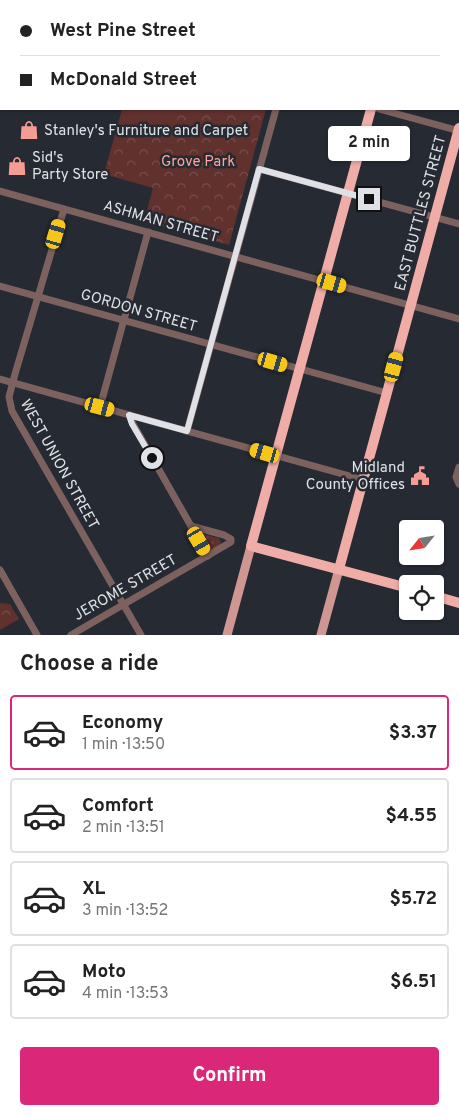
<!DOCTYPE html>
<html lang="en">
<head>
<meta charset="utf-8">
<style>
	:root { --surface:#fff; --page:#f6f6f6; --text:#222; --muted:#767676; --line:#e0e0e0; --accent:#db2777 }
	body { margin:0; font-family:Overpass,sans-serif; background:var(--page); color:var(--text); height:100vh; display:flex; flex-direction:column; font-size:19px; white-space:nowrap }
	* { box-sizing:border-box; margin:0 }
	p { font-size:16px; color:var(--muted) }
	.icon { flex:none; width:28px; height:28px; fill:none; stroke:currentColor; stroke-width:2; stroke-linecap:round; stroke-linejoin:round }
	.map { position:relative; height:635px; overflow:hidden }
	.sheet { display:flex; flex-direction:column; background:var(--surface); flex:1 }
	.sheet>* { flex:none }
	.top-card { position:absolute; left:0px; top:0px; width:460px; height:110px; box-shadow:0 1px 4px #0004; display:grid; align-content:center; height:110px; padding:0 20px; background:var(--surface) }
	.needle { width:32px; rotate:240deg }
	.buttons { position:absolute; left:399px; top:520px; display:grid; gap:10px }
	.buttons a { display:grid; place-items:center; width:45px; height:45px; border-radius:5px; background:var(--surface); box-shadow:0 1px 4px #0004; font-size:25px }
	.end { position:absolute; width:22px; height:22px; margin:-11px; border:6px solid #dee1e6; background:#111; box-shadow:0 0 0 2px #111 }
	.from { border-radius:50% }
	.bubble { position:absolute; height:35px; border-radius:5px; background:var(--surface); box-shadow:0 1px 4px #0004; font-size:16px; font-weight:700; line-height:35px; text-align:center }
	.car { position:absolute; width:15px; height:30px; margin:-15px -8px; border-radius:6px; box-shadow:0 0 4px 1px #0007; background:linear-gradient(#f5c518 24%,#345 0 40%,#f5c518 0 76%,#345 0 86%,#f5c518 0) }
	.top-card b { display:flex; align-items:center; gap:18px; height:48px; font-size:19px }
	.top-card b+b { border-top:1px solid var(--line) }
	.top-card i { width:12px; height:12px; background:var(--text) }
	ul { padding:0; list-style:none }
	li { display:flex; align-items:center; gap:15px; height:75px; margin:0 10px 8px; padding:0 10px; border:2px solid var(--line); border-radius:5px }
	li div { flex:1 }
	li b { display:block; font-size:19px }
	li em { font-style:normal; font-weight:700 }
	li.current { border-color:var(--accent) }
	li>.icon { width:45px; height:45px; stroke-width:1.5 }
	h2 { padding:0 20px; font-size:22px; line-height:60px }
	.action { display:flex; gap:10px; margin-top:auto; padding:10px 20px }
	.action a { flex:1; height:58px; border-radius:5px; background:var(--accent); color:#fff; font-size:20px; font-weight:700; line-height:58px; text-align:center }
	.map>svg:first-child { display:block }
	.park { fill:url(#park-crowns) }
	.garden { fill:url(#garden-dots) }
	.pitch { fill:#61312e }
	.lines { fill:none; stroke-linecap:round; stroke-linejoin:round }
	.minor { stroke:#7d615f; stroke-width:7 }
	.major { stroke:#d09792; stroke-width:9 }
	.highway { stroke:#f0aca7; stroke-width:10 }
	.route { stroke:#dee1e6; stroke-width:6 }
	.labels { text-anchor:middle; stroke-width:5; stroke-linejoin:round; paint-order:stroke }
	.poi-label { font-size:15px; fill:#dee1e6; stroke:#262a32; text-anchor:start }
	.park-label { font-size:15px; fill:#ffa39c; stroke:#262a32 }
	.street-label { font-size:15px; fill:#dee1e6; stroke:#262a32 }
</style>
</head>
<body>
<div class="map">
<svg width="459" height="635" viewBox="0 0 459 635">
	<defs>
		<pattern id="park-crowns" width="20" height="18" patternUnits="userSpaceOnUse" patternTransform="scale(1.25)"><rect width="20" height="18" fill="#61312e"/><path d="M2 6a3 3 0 1 1 6 0M12 15a3 3 0 1 1 6 0" fill="none" stroke="#774f4c"/></pattern>
		<pattern id="garden-dots" width="8" height="8" patternUnits="userSpaceOnUse" patternTransform="scale(1.25)"><rect width="8" height="8" fill="#61312e"/><path d="M2 2h.1M6 6h.1" fill="none" stroke="#774f4c" stroke-width="1.8" stroke-linecap="round"/></pattern>
	</defs>
	<rect width="100%" height="100%" fill="#262a32"/>
	<g class="park">
		<path d="M122,109H266L229,245L144,221L153,188L104,174Z"/>
		<path d="M0,603L10,604L19,619L0,630Z"/>
	</g>
	<path class="garden" d="M201,533L220,539L221,545L209,551L199,534Z"/>
	<path class="pitch" d="M128,109H180L173,134L125,121Z"/>
	<g class="lines">
		<g class="minor">
			<path d="M322,0L326,1"/>
			<path d="M25,1V0"/>
			<path d="M212,1L213,0"/>
			<path d="M306,1L307,0"/>
			<path d="M0,3L1,4"/>
			<path d="M0,91L1,86"/>
			<path d="M379,109L459,131"/>
			<path d="M259,169L459,224"/>
			<path d="M0,191L459,319"/>
			<path d="M64,209L15,374L9,397L12,411L141,635"/>
			<path d="M0,286L387,393"/>
			<path d="M0,379L364,480"/>
			<path d="M100,407L148,232"/>
			<path d="M129,415L133,424L208,556"/>
			<path d="M187,431L276,109"/>
			<path d="M459,467L456,477L459,484"/>
			<path d="M0,570L37,635"/>
			<path d="M71,635L231,542V539L224,535L191,526"/>
		</g>
		<g class="major">
			<path d="M227,635L251,546"/>
			<path d="M321,635L339,569"/>
		</g>
		<g class="highway">
			<path d="M400,1V0"/>
			<path d="M371,109L251,546L408,588"/>
			<path d="M339,569L459,128"/>
			<path d="M435,596L459,603"/>
		</g>
	</g>
	<g class="lines">
		<path class="route" d="M152,458L132,424L129,415L187,431L259,169L369,199"/>
	</g>
	<defs>
		<g id="shop-bare" transform="scale(1.5)"><path d="M-5-2.5h2.3a2.7 3.5 0 0 1 5.4 0H5L5.5 6h-11ZM-1.5-2.5h3a1.5 2.3 0 0 0-3 0Z" fill="#f59c95" stroke="#262a32" stroke-width="2.5" paint-order="stroke"/></g>
		<g id="civic-bare" transform="scale(1.5)"><path d="M-.6-6.5H3V-4.5H.6V-3L4-1V1h2V6H-6V1h2V-1L-.6-3ZM-1.2 2.5V6h2.4V2.5Z" fill="#f59c95" stroke="#262a32" stroke-width="2.5" paint-order="stroke"/></g>
	</defs>
	<g fill-rule="evenodd">
		<use href="#shop-bare" x="29" y="130"/>
		<use href="#shop-bare" x="17" y="166"/>
		<use href="#civic-bare" x="420" y="476"/>
	</g>
	<g class="labels">
		<g class="poi-label">
			<text x="44" y="135">Stanley's Furniture and Carpet</text>
			<text x="32" y="162">Sid's<tspan x="32" dy="17">Party Store</tspan></text>
			<text x="405" y="472" text-anchor="end">Midland<tspan x="405" dy="17">County Offices</tspan></text>
		</g>
		<g class="park-label">
			<text x="198" y="166">Grove Park</text>
		</g>
		<g class="street-label">
			<text transform="translate(420 213) rotate(-75)" y="5">EAST BUTTLES STREET</text>
			<text transform="translate(161 221) rotate(16)" y="5">ASHMAN STREET</text>
			<text transform="translate(139 310) rotate(16)" y="5">GORDON STREET</text>
			<text transform="translate(60 464) rotate(61)" y="5">WEST UNION STREET</text>
			<text transform="translate(125 587) rotate(-30)" y="5">JEROME STREET</text>
		</g>
	</g>
</svg>
<div class="buttons">
<a><svg class="needle" viewBox="-14 -14 28 28"><path d="M0-13l5 13h-10z" fill="#e53935"/><path d="M0 13l5-13h-10z" fill="#767676"/></svg></a>
<a><svg class="icon" aria-label="locate" viewBox="0 0 24 24"><circle cx="12" cy="12" r="6"/><path d="M12 2v4M12 18v4M2 12h4M18 12h4"/></svg></a>
</div>
<i class="end from" style="left:152px;top:458px"></i>
<i class="end" style="left:369px;top:199px"></i>
<div class="bubble" style="left:328px;top:126px;width:82px">2 min</div>
<i class="car" style="left:56px;top:234px;rotate:17deg"></i>
<i class="car" style="left:332px;top:283px;rotate:106deg"></i>
<i class="car" style="left:273px;top:362px;rotate:106deg"></i>
<i class="car" style="left:394px;top:367px;rotate:15deg"></i>
<i class="car" style="left:100px;top:407px;rotate:105deg"></i>
<i class="car" style="left:265px;top:453px;rotate:286deg"></i>
<i class="car" style="left:199px;top:541px;rotate:150deg"></i>
<div class="top-card">
<b><i class="from"></i>West Pine Street</b>
<b><i></i>McDonald Street</b>
</div>
</div>
<section class="sheet">
<h2>Choose a ride</h2>
<ul>
<li class="current"><svg class="icon" aria-label="car" viewBox="0 0 24 24"><path d="M5 17H2v-5l4-1 3-4h7l3 4 3 1v5h-3M9 17h6M6 11h13"/><circle cx="7" cy="17" r="2"/><circle cx="17" cy="17" r="2"/></svg><div><b>Economy</b><p>1 min · 13:50</p></div><em>$3.37</em></li>
<li><svg class="icon" aria-label="car" viewBox="0 0 24 24"><path d="M5 17H2v-5l4-1 3-4h7l3 4 3 1v5h-3M9 17h6M6 11h13"/><circle cx="7" cy="17" r="2"/><circle cx="17" cy="17" r="2"/></svg><div><b>Comfort</b><p>2 min · 13:51</p></div><em>$4.55</em></li>
<li><svg class="icon" aria-label="car" viewBox="0 0 24 24"><path d="M5 17H2v-5l4-1 3-4h7l3 4 3 1v5h-3M9 17h6M6 11h13"/><circle cx="7" cy="17" r="2"/><circle cx="17" cy="17" r="2"/></svg><div><b>XL</b><p>3 min · 13:52</p></div><em>$5.72</em></li>
<li><svg class="icon" aria-label="car" viewBox="0 0 24 24"><path d="M5 17H2v-5l4-1 3-4h7l3 4 3 1v5h-3M9 17h6M6 11h13"/><circle cx="7" cy="17" r="2"/><circle cx="17" cy="17" r="2"/></svg><div><b>Moto</b><p>4 min · 13:53</p></div><em>$6.51</em></li>
</ul>
<div class="action"><a>Confirm</a></div>
</section>
</body>
</html>
